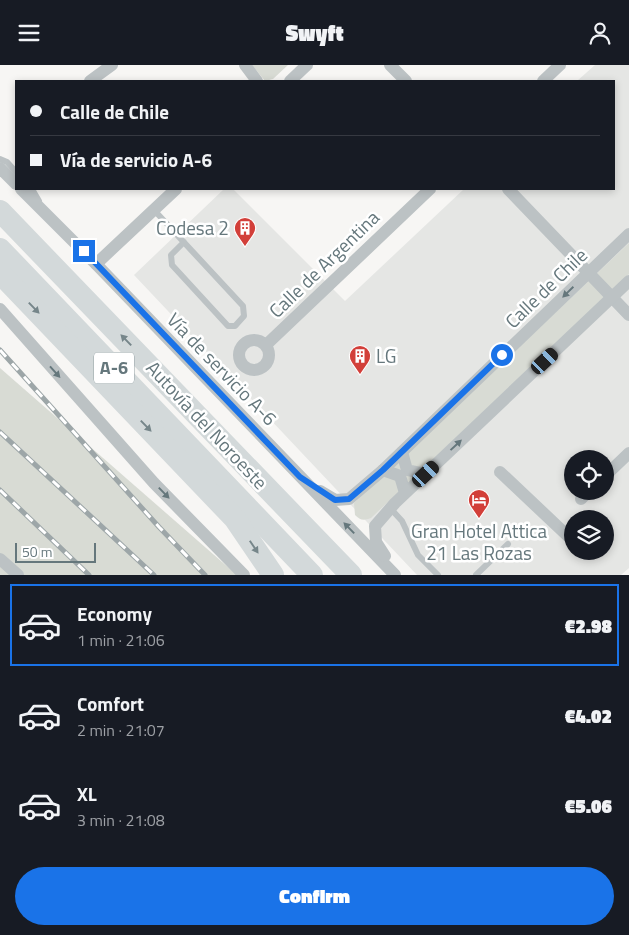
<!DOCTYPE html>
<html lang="en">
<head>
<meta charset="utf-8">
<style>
	:root { --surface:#171b24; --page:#242831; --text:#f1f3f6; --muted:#9ea1a6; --line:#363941; --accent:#1a73e8 }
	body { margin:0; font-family:"Titillium Web",sans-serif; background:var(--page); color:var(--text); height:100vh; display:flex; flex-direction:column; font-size:19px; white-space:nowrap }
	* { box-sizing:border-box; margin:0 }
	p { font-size:16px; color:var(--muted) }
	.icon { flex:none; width:28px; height:28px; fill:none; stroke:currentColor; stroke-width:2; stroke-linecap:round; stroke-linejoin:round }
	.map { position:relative; height:510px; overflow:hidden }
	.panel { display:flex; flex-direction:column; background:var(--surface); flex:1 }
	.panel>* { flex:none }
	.hud { position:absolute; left:15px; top:15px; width:600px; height:110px; border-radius:0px; box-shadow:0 2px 8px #0003; display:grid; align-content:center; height:110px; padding:0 15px; background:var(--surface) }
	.buttons { position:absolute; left:564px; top:385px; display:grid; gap:10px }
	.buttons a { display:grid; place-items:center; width:50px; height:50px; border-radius:50%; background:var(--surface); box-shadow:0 2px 8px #0003; font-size:25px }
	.scale { position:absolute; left:15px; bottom:12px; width:81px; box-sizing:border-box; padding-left:5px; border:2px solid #65777c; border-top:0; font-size:14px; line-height:18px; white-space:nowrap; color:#65777c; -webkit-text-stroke:4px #fff; paint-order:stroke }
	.end { position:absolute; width:22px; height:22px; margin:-11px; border:6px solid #1a73e8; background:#fff; box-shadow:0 0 0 2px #fff }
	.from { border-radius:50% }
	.car { position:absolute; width:15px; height:30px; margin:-15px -8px; border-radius:6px; box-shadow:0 0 4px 1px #0007; background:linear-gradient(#222 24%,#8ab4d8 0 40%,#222 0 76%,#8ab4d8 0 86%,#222 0) }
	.hud b { display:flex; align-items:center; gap:18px; height:48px; font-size:19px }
	.hud b+b { border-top:1px solid var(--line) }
	.hud i { width:12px; height:12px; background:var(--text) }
	ul { padding:9px 0 0; list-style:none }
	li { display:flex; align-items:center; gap:15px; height:82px; margin:0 10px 8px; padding:0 5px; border:2px solid transparent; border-radius:0px }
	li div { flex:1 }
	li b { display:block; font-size:19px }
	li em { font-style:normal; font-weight:800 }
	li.active { border-color:var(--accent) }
	li>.icon { width:45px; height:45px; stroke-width:1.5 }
	.cta { display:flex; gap:10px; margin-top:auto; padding:10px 15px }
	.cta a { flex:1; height:58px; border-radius:30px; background:var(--accent); color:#fff; font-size:20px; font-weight:800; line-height:58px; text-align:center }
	header { display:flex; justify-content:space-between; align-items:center; height:65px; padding:0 15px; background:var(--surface); font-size:22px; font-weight:800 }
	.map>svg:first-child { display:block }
	.built { fill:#e5e6e4; fill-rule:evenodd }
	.green { fill:#d8dbd4 }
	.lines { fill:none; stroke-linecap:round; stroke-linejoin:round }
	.lane { stroke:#bcc2c4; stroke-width:6 }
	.street { stroke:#bcc2c4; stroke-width:12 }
	.highway { stroke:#d3d9da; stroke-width:22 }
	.rail-casing { stroke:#9da6a8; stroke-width:5 }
	.rail { stroke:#fff; stroke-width:3; stroke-dasharray:9; stroke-linecap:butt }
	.oneway { fill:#65777c }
	.oneway2 { fill:#76868a }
	.route { stroke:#1a73e8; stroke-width:6 }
	.labels { text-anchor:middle; stroke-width:5; stroke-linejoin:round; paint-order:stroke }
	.shield { fill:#fff; stroke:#93a0a3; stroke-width:1 }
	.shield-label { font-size:18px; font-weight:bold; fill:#65777c }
	.poi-label { font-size:19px; fill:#65777c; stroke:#fff; text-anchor:end }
	.street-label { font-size:19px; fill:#65777c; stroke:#fff }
</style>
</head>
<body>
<header><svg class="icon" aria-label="menu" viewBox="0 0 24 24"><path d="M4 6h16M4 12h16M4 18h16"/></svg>Swyft<svg class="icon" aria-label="person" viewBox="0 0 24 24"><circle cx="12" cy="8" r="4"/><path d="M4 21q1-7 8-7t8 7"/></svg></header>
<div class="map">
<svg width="629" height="510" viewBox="0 0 629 510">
	<rect width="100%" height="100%" fill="#f7f6f4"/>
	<path class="built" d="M595,0H629V503L621,510H417L134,210L224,124H233L345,236L464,124H614V16H577ZM572,394H605V426H572ZM572,454H605V486H572Z"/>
	<g class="green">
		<path d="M252,0H288L273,14L265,16Z"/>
		<path d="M629,178V209L371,453C363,456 360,455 355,450L354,438Z"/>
		<path d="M0,303L237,510H0Z"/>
	</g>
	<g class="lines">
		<g class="lane">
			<path d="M0,94L7,97L16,107"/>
			<path d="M32,124L39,136"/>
			<path d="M154,145L243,241L244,251L235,261H228L172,200L171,190L184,177"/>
			<path d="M390,443L402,456L418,490L438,510"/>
			<path d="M476,510L508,479"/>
		</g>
		<g class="street">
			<path d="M245,0L257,16"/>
			<path d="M390,0L406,16"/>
			<path d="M90,16L112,0"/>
			<path d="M290,16L307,0"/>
			<path d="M543,16L560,0"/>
			<path d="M0,103L16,119"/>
			<path d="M21,124L96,199L395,510"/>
			<path d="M508,124L629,250"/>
			<path d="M96,199L176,124"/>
			<path d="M0,244L154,418L244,510"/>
			<circle cx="254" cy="290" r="15"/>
			<path d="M266,280L430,124"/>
			<path d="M402,387L407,405L426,409"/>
			<path d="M383,405L400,411L405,428"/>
			<path d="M500,407L572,475"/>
			<path d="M605,411L629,388"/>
			<path d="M320,426L335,435L349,434L383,405L629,169"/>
			<path d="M581,434L589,426"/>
			<path d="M385,491L376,477L375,461L395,438L629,216"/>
			<path d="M0,494L18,510"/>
		</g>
		<g class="highway">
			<path d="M0,146L351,510"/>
			<path d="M0,184L312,510"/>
			<path d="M0,208L235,454L273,510"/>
		</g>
		<g class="rail-casing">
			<g id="rail">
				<path d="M0,285L159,462L205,510"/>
				<path d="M0,367L154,510"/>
				<path d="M0,425L89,510"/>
			</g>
		</g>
		<use href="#rail" class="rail"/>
	</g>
	<defs><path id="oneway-solid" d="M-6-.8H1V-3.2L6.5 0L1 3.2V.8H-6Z" transform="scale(1.25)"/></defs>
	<g class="oneway">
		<use href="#oneway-solid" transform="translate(568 227) rotate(136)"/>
		<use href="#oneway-solid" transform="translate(55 307) rotate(48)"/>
		<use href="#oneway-solid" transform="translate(456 380) rotate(-43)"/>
		<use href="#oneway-solid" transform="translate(164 428) rotate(46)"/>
		<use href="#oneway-solid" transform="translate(349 463) rotate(-134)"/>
	</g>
	<g class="oneway2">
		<use href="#oneway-solid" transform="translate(34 243) rotate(46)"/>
		<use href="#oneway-solid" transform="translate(126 275) rotate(-134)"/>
		<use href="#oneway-solid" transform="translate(146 361) rotate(46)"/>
		<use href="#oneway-solid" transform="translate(254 482) rotate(56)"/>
	</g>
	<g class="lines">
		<path class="route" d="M84,186L300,412L335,435L349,434L383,405L502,290"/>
	</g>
	<defs>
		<g id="building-pin" transform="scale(1.125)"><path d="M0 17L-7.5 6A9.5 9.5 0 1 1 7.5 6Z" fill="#d23f39" stroke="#fff"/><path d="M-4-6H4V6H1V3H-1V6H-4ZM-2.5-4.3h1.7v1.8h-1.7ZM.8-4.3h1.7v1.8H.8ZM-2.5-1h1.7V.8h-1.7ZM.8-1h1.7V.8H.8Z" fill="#fff"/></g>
		<g id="hotel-pin" transform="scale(1.125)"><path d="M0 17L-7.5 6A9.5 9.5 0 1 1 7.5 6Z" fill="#d23f39" stroke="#fff"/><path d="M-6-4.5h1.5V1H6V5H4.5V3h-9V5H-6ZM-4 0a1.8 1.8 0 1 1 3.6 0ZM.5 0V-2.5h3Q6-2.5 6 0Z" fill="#fff"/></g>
	</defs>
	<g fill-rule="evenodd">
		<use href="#building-pin" x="245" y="163"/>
		<use href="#building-pin" x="360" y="291"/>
		<use href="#hotel-pin" x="479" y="435"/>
	</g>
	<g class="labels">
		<rect class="shield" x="94" y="287.5" width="40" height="31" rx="4"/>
		<g class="shield-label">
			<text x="114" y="309">A-6</text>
		</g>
		<g class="poi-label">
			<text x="229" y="170">Codesa 2</text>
			<text x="376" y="298" text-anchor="start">LG</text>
			<text x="479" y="473" text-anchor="middle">Gran Hotel Attica<tspan x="479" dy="22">21 Las Rozas</tspan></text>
		</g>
		<g class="street-label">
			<text transform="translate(324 199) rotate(-44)" y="7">Calle de Argentina</text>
			<text transform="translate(546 223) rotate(-44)" y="7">Calle de Chile</text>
			<text transform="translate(222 304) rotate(46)" y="7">Vía de servicio A-6</text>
			<text transform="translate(207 360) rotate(47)" y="7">Autovía del Noroeste</text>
		</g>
	</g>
</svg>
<div class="buttons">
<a><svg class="icon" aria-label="locate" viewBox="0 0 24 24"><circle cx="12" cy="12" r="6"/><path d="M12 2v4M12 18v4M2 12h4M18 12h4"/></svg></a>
<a><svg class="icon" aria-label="layers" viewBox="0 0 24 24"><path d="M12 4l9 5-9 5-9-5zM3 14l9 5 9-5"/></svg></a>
</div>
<div class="scale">50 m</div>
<i class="end from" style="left:502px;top:290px"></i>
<i class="end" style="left:84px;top:186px"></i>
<i class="car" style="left:545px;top:296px;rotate:47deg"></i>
<i class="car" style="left:426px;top:409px;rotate:47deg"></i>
<div class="hud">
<b><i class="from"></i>Calle de Chile</b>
<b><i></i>Vía de servicio A-6</b>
</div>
</div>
<section class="panel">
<ul>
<li class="active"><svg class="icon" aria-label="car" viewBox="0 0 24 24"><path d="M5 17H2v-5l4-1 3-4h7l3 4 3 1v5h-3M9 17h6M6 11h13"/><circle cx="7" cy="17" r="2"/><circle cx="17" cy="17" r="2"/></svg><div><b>Economy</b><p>1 min · 21:06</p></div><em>€2.98</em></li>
<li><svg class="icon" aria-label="car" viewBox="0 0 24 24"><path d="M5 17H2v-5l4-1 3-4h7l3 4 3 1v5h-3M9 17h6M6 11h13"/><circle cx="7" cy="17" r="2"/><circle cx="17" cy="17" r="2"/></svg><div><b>Comfort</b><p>2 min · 21:07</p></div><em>€4.02</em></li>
<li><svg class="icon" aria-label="car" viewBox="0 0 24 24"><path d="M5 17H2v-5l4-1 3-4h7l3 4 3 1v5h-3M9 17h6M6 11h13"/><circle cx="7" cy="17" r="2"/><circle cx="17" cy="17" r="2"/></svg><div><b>XL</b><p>3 min · 21:08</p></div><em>€5.06</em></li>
</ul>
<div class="cta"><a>Confirm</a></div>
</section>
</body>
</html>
